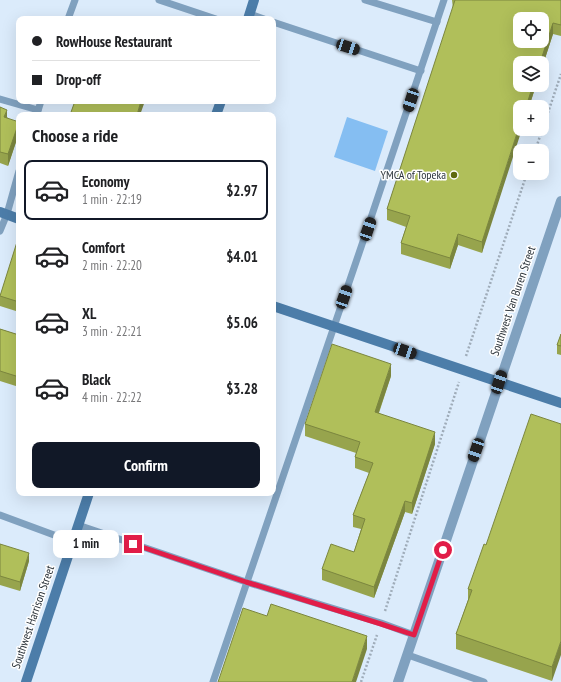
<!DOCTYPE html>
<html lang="en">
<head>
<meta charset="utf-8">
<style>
	:root { --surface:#fff; --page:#f6f6f6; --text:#202124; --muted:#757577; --line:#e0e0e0; --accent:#111827 }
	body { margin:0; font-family:"PT Sans Narrow",sans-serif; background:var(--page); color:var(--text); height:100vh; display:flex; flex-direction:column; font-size:15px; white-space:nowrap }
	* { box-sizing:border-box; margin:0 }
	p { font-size:13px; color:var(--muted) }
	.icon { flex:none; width:22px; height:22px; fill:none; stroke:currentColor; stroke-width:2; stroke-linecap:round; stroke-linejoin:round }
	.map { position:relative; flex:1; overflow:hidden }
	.details { position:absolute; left:16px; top:112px; width:260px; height:384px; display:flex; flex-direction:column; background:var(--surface); border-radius:8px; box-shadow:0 4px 16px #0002 }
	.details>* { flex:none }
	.top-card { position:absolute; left:16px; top:16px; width:260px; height:88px; border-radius:8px; box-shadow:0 4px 16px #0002; display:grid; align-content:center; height:88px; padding:0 16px; background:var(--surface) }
	.buttons { position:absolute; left:513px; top:12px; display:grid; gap:8px }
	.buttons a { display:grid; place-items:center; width:36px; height:36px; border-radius:8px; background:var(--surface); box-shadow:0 4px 16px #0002; font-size:20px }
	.end { position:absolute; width:18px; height:18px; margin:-9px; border:5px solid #e11d48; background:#fff; box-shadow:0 0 0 2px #fff }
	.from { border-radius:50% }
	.bubble { position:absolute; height:28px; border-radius:8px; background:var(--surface); box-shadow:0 4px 16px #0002; font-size:13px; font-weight:700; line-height:28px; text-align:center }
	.car { position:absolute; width:12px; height:24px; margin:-12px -6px; border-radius:5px; box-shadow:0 0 3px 1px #0007; background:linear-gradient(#222 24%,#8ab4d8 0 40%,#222 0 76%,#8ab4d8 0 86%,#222 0) }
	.top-card b { display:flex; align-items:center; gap:14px; height:38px; font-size:15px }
	.top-card b+b { border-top:1px solid var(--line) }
	.top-card i { width:10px; height:10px; background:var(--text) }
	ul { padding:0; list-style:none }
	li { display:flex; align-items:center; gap:12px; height:60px; margin:0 8px 6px; padding:0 8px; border:2px solid transparent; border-radius:8px }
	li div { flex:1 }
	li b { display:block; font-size:15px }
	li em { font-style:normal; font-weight:700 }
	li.on { border-color:var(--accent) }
	li>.icon { width:36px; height:36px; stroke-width:1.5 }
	h2 { padding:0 16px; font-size:18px; line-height:48px }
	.action { display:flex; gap:8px; margin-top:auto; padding:8px 16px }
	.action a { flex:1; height:46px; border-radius:8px; background:var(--accent); color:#fff; font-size:16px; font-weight:700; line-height:46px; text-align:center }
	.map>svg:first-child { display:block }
	.green { fill:#85bef2 }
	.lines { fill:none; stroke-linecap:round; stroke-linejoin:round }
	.path { stroke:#9facb9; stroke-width:2.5; stroke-dasharray:2 2; stroke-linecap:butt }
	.lane { stroke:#80a1bf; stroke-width:7 }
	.street { stroke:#80a1bf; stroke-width:10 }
	.secondary { stroke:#4c7da9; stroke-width:10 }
	.wall { fill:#97a44d }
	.shaded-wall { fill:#7b863f }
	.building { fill:#b0bf5a; stroke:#7b863f; fill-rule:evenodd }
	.route { stroke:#e11d48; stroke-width:5 }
	.poi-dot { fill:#5f690e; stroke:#fff; stroke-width:1.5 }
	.labels { text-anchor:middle; stroke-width:3; stroke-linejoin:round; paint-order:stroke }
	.poi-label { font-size:12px; fill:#2d353c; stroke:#fff; text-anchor:end }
	.street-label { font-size:12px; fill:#2d353c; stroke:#fff }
</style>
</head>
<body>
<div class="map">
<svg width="561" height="682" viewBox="0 0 561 682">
	<rect width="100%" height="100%" fill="#dbebfb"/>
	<path class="green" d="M347,117L388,131L375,171L334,157Z"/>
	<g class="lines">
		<g class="path">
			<path d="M535,151L561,74"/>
			<path d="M466,356L527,173"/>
			<path d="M385,611L459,382"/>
			<path d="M361,682L377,635"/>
		</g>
		<g class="lane">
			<path d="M159,0L216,19"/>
			<path d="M365,0L437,22"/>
			<path d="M250,14L264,19"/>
			<path d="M68,19L75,0"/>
			<path d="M273,22L421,71"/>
			<path d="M0,99L38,110"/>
			<path d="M37,114L41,101"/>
			<path d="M0,231L7,214L19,171"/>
			<path d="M0,515L73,542"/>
			<path d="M78,525L246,582L381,623L414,635"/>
			<path d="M408,655L484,682"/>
			<path d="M213,682C289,455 369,228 444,0"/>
		</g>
		<path class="street" d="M398,682L561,201"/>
		<g class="secondary">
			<path d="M248,19L254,0"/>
			<path d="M216,115L221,101"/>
			<path d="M0,212L19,219"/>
			<path d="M273,306L561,403"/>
			<path d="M26,682L89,493"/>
		</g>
	</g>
	<g class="wall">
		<path d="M452,0H561V36L553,34L529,107H520L482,253L458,245L450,269L401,254V243L406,227L387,220V209L453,9Z"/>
		<path d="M0,107L7,117L19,133L8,166L0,163Z"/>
		<path d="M19,243V312L0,306V296Z"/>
		<path d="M0,329L19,335V387L0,381Z"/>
		<path d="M561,334V355L557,354V345Z"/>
		<path d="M391,376L379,413L435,444L412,514L405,512L374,598L322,580V569L354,552L361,529L353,527V515L369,473L355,468V457L356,453L305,436V424Z"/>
		<path d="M561,424L552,681L456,649V634L468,600V589L486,545Z"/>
		<path d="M0,544L29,561L20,591L0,585Z"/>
	</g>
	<g class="shaded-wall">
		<path d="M553,23V34L542,68V63H540Z"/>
		<path d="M533,85H536L529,107H526Z"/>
		<path d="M141,101H145L140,115H137Z"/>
		<path d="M7,110V121L4,117Z"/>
		<path d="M19,122V133L8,166V154Z"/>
		<path d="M520,124V129H522L482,253V242Z"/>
		<path d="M458,234V245L450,269V258Z"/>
		<path d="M391,364V376L375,423V412Z"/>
		<path d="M435,432V444L412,514V503Z"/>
		<path d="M405,501V512L374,598V587Z"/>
		<path d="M29,553V561L20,591V582Z"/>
		<path d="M367,636V649L356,682H352Z"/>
		<path d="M561,641V655L552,681V667Z"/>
	</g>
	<g class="building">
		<path d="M455,0H561V25L553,23L540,63H520V85H533L526,107H520V124L482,242L458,234L450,258L401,243L410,216L387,209ZM520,19H542V41H520Z"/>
		<path d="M75,101H141L137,115H70Z"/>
		<path d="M0,107L7,110L4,117L19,122L8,154L0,152Z"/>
		<path d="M17,242L19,243V302L0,296Z"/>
		<path d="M0,329L19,335V377L0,371Z"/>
		<path d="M561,334V346L557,345Z"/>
		<path d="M332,344L391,364L375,412L435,432L412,503L405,501L374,587L322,569L331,544L354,552L365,519L353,515L373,463L355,457L360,442L305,424Z"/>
		<path d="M531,414L561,424V641L552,667L456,634L472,590L468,589L484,544L486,545Z"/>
		<path d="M0,544L29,553L20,582L0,576Z"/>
		<path d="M271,604L367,636L352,682H218L243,608L267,616Z"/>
	</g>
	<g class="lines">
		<path class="route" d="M133,544L246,582L381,624L414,635L443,550"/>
	</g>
	<circle class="poi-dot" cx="454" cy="175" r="4"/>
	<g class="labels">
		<g class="poi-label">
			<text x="446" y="179">YMCA of Topeka</text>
		</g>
		<g class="street-label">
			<text transform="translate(513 301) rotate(-71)" y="4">Southwest Van Buren Street</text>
			<text transform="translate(33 617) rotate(-71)" y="4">Southwest Harrison Street</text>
		</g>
	</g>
</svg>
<div class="buttons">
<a><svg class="icon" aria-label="locate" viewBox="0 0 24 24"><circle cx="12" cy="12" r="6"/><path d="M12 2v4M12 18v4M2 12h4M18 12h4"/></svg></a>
<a><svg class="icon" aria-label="layers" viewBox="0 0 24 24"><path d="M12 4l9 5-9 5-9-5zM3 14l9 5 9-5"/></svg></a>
<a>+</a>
<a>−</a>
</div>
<i class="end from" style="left:443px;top:550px"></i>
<i class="end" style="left:133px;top:544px"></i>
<div class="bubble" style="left:53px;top:530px;width:66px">1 min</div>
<i class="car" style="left:348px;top:47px;rotate:108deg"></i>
<i class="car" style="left:411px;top:100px;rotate:198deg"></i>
<i class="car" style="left:368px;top:229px;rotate:19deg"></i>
<i class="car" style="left:344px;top:297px;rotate:19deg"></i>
<i class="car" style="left:405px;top:351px;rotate:109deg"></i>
<i class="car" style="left:499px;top:382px;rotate:18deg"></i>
<i class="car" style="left:476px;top:450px;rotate:199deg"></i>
<div class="top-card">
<b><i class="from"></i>RowHouse Restaurant</b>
<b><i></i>Drop-off</b>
</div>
<section class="details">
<h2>Choose a ride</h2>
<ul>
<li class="on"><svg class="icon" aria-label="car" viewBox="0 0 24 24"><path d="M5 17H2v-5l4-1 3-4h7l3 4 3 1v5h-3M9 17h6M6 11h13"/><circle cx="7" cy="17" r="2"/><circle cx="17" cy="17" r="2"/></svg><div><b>Economy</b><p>1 min · 22:19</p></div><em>$2.97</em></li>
<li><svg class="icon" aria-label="car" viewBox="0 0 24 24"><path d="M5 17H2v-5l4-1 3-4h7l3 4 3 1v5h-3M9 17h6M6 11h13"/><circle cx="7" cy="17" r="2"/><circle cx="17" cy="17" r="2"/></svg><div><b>Comfort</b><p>2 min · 22:20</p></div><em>$4.01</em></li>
<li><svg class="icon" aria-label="car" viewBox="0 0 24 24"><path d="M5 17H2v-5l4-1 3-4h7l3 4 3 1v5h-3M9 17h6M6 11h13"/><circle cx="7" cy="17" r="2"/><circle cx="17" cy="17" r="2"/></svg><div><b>XL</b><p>3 min · 22:21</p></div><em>$5.06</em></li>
<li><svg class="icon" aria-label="car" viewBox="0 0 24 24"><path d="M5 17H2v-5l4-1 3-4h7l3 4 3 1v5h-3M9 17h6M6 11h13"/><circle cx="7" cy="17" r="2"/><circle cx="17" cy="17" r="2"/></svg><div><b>Black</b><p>4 min · 22:22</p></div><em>$3.28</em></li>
</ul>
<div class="action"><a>Confirm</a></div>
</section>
</div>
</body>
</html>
